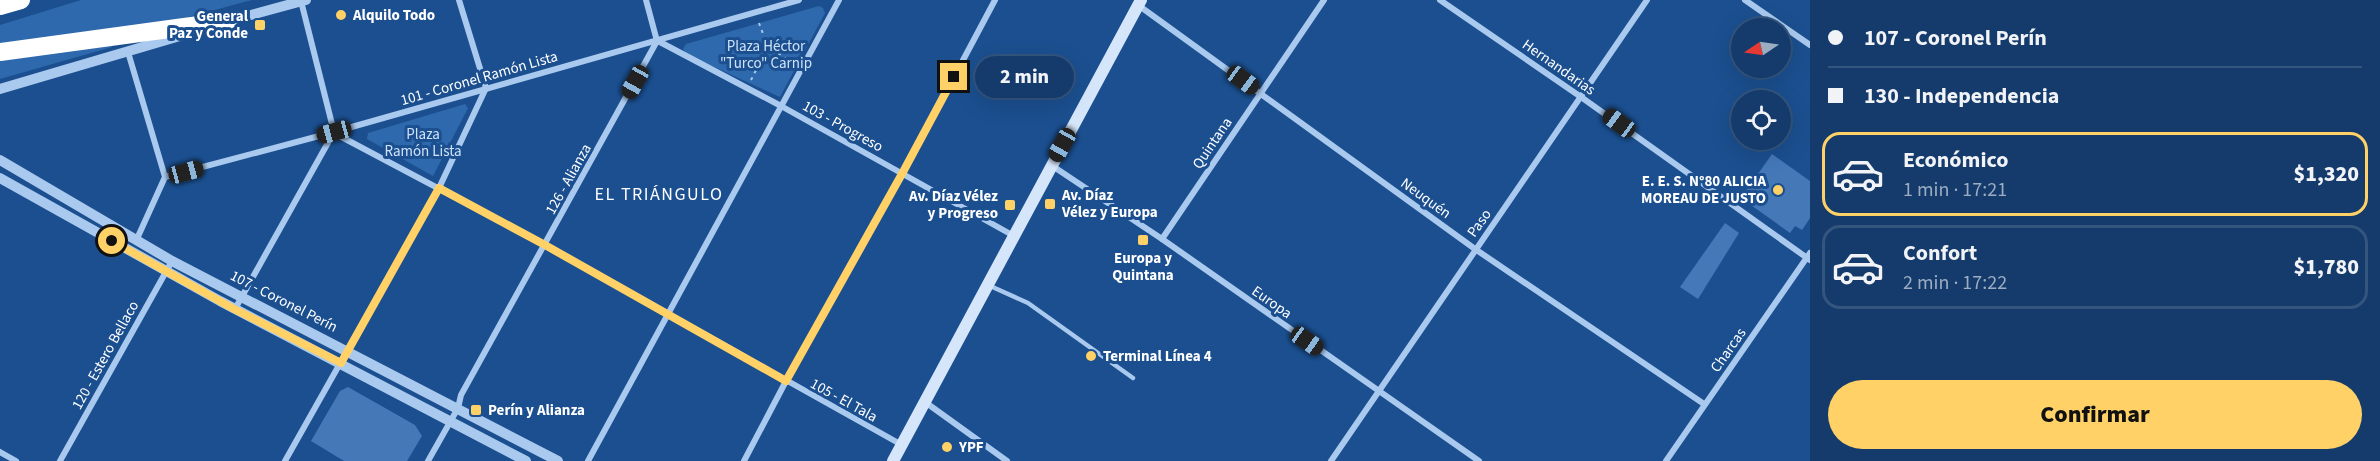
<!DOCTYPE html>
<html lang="es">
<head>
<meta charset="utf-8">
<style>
	:root { --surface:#143b6b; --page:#214673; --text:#f1f3f6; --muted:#9dadc1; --line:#33557e; --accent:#ffd166 }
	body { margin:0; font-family:"Source Sans 3",sans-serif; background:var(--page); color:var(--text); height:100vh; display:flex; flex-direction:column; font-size:22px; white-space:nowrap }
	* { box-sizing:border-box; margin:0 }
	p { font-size:20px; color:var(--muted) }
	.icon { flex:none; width:33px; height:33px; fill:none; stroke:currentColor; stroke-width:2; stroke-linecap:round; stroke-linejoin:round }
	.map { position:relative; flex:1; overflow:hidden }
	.panel { display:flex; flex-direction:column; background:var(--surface); width:570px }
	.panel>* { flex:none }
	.banner { display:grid; align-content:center; height:132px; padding:0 18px; background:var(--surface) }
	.needle { width:39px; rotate:257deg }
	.controls { position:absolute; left:1731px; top:18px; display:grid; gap:12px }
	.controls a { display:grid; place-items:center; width:60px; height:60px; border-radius:50%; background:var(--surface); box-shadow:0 6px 24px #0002,0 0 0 2px var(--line); font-size:30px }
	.end { position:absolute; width:27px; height:27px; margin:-14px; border:8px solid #ffd166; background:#111; box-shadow:0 0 0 3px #111 }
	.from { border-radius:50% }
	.bubble { position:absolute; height:42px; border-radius:21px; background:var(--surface); box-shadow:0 6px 24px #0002,0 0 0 2px var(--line); font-size:20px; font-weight:800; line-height:42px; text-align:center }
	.car { position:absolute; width:18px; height:36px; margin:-18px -9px; border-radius:8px; box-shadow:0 0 4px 2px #0007; background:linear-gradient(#222 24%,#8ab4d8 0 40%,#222 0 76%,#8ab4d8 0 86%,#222 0) }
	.banner b { display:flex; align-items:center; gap:21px; height:57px; font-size:22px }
	.banner b+b { border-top:2px solid var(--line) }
	.banner i { width:15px; height:15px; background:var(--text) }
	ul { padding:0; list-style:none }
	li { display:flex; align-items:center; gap:18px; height:84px; margin:0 12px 9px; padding:0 6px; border:3px solid var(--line); border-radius:18px }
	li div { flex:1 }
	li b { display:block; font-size:22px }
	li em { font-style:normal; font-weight:800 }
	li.active { border-color:var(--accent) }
	li>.icon { width:54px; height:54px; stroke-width:1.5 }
	.cta { display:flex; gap:12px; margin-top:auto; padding:12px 18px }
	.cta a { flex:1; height:69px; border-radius:36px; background:var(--accent); color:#111; font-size:24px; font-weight:800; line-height:69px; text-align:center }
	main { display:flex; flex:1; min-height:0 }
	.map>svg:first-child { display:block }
	.green { fill:#2e69ad }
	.building { fill:#4478b7 }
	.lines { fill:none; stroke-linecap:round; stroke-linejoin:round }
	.path { stroke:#a9c9ee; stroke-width:2; stroke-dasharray:3 4.5; stroke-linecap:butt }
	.service { stroke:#a9c9ee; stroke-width:4.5 }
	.minor { stroke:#a9c9ee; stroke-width:6 }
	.tertiary { stroke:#a9c9ee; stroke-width:10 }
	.secondary { stroke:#d6e6fa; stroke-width:12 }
	.motorway { stroke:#fff; stroke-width:18 }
	.route { stroke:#ffd166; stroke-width:8 }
	.poi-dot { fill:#ffd166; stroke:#1b4f8f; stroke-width:2 }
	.labels { text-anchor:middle; stroke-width:6; stroke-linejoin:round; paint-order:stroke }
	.poi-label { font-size:15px; font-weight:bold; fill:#fff; stroke:#1b4f8f; text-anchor:start }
	.park-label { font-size:15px; fill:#cfe3fa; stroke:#1b4f8f }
	.street-label { font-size:15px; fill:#fff; stroke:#1b4f8f }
	.quarter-label { font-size:18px; letter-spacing:1.5px; fill:#fff; stroke:#1b4f8f }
</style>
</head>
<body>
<main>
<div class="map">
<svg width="1810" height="461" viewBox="0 0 1810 461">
	<rect width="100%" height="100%" fill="#1b4f8f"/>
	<g class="green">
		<path d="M81,0H252L177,20L0,48V25Z"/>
		<path d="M819,6L823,8L825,13L780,97L686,54L683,49L686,44Z"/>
		<path d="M111,43L112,47L0,79V60Z"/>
		<path d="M465,104L468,108L433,176L367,139L368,133Z"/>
	</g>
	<g class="building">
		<path d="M1772,154L1810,181V218L1802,230L1795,226L1790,233L1741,198Z"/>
		<path d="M1725,223L1739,233L1698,299L1680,287Z"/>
		<path d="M348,387L415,425L422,436L407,461H344L311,441L340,391Z"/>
	</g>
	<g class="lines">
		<g class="path">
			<path d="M759,23L768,47L794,64"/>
			<path d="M751,80L768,47"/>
		</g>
		<path class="service" d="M988,285L1028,303L1133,378"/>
		<g class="minor">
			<path d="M1440,0L1581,97L1810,260"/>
			<path d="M1745,0L1810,45"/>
			<path d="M1138,5L1475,249L1704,404"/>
			<path d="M658,41L781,106L1014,236"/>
			<path d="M128,52L165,177L136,241"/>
			<path d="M334,133L545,245L902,445"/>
			<path d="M1051,165L1162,239L1479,461"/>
			<path d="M165,177L334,132L799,0"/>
			<path d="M1162,239L1324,0"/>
			<path d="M235,309L334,132L301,1"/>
			<path d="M925,402L1007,461"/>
			<path d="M0,452L16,461"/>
			<path d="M60,461L172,261"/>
			<path d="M285,461L439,188L486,88L459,0"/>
			<path d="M428,461L458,408L461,395L657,41L646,0"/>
			<path d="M588,461L839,0"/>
			<path d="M744,461L786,381L903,173L995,0"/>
			<path d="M1331,461L1647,0"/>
			<path d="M1666,461L1810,253"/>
		</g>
		<g class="tertiary">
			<path d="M225,22L306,0"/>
			<path d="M0,89L190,33"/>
			<path d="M0,160L172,261L558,461"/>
			<path d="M0,178L220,301L526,461"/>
		</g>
		<path class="secondary" d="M893,461L1141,0"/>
		<g class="motorway">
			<path d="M0,6L21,0"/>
			<path d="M0,52L228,21"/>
		</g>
	</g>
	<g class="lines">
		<path class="route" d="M112,241L234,309L341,363L439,188L545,245L786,381L903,172L954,77"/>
	</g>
	<g class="poi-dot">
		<circle cx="341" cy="15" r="6"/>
		<rect x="254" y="19" width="12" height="12" rx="3"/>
		<circle cx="1778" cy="190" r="6"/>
		<rect x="1044" y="198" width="12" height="12" rx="3"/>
		<rect x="1004" y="199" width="12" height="12" rx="3"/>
		<rect x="1137" y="234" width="12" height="12" rx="3"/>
		<circle cx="1091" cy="356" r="6"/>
		<rect x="470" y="404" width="12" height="12" rx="3"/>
		<circle cx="947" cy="447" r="6"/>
	</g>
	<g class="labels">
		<g class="poi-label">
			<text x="353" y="20">Alquilo Todo</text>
			<text x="248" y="21" text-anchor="end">General<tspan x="248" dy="17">Paz y Conde</tspan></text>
			<text x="1766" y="186" text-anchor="end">E. E. S. N°80 ALICIA<tspan x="1766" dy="17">MOREAU DE JUSTO</tspan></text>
			<text x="1062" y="200">Av. Díaz<tspan x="1062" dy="17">Vélez y Europa</tspan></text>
			<text x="998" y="201" text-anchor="end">Av. Díaz Vélez<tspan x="998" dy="17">y Progreso</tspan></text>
			<text x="1143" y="263" text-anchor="middle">Europa y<tspan x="1143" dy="17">Quintana</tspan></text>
			<text x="1103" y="361">Terminal Línea 4</text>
			<text x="488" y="415">Perín y Alianza</text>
			<text x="959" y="452">YPF</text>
		</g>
		<g class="park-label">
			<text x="766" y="51">Plaza Héctor<tspan x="766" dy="17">"Turco" Carnip</tspan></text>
			<text x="423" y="139">Plaza<tspan x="423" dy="17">Ramón Lista</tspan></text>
		</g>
		<g class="street-label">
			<text transform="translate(1559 67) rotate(35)" y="5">Hernandarias</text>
			<text transform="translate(479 78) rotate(-16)" y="5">101 - Coronel Ramón Lista</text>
			<text transform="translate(843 126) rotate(29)" y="5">103 - Progreso</text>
			<text transform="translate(1212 143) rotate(-56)" y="5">Quintana</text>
			<text transform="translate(568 179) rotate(-61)" y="5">126 - Alianza</text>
			<text transform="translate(1426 198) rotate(36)" y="5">Neuquén</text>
			<text transform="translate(1479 223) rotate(-55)" y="5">Paso</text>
			<text transform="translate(284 301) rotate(27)" y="5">107 - Coronel Perín</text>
			<text transform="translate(1272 302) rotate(35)" y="5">Europa</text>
			<text transform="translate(1728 350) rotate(-55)" y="5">Charcas</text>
			<text transform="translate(105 355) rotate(-61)" y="5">120 - Estero Bellaco</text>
			<text transform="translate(844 400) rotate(29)" y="5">105 - El Tala</text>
		</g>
		<g class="quarter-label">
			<text x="659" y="200">EL TRIÁNGULO</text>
		</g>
	</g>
</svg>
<div class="controls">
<a><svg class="needle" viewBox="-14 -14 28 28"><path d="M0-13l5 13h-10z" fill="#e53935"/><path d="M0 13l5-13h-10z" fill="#9dadc1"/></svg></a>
<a><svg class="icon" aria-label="locate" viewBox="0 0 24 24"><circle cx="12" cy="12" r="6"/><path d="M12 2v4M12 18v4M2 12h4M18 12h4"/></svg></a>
</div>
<i class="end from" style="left:112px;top:241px"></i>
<i class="end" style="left:954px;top:77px"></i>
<div class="bubble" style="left:975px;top:56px;width:99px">2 min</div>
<i class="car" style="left:1243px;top:80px;rotate:126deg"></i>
<i class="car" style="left:635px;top:82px;rotate:209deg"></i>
<i class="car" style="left:1619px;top:123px;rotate:306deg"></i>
<i class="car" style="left:334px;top:132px;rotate:255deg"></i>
<i class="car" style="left:1062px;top:145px;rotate:209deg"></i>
<i class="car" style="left:186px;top:172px;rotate:75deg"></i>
<i class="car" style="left:1307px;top:341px;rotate:125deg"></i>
</div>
<section class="panel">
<div class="banner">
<b><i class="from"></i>107 - Coronel Perín</b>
<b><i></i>130 - Independencia</b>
</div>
<ul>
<li class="active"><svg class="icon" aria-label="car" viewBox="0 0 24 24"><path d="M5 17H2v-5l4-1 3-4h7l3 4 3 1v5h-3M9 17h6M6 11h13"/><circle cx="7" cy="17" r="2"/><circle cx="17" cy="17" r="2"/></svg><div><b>Económico</b><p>1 min · 17:21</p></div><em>$1,320</em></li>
<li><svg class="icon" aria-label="car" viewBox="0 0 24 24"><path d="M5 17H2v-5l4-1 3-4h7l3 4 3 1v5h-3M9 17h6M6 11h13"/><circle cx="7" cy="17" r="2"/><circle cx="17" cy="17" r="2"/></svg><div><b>Confort</b><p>2 min · 17:22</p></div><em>$1,780</em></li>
</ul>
<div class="cta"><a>Confirmar</a></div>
</section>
</main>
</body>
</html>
